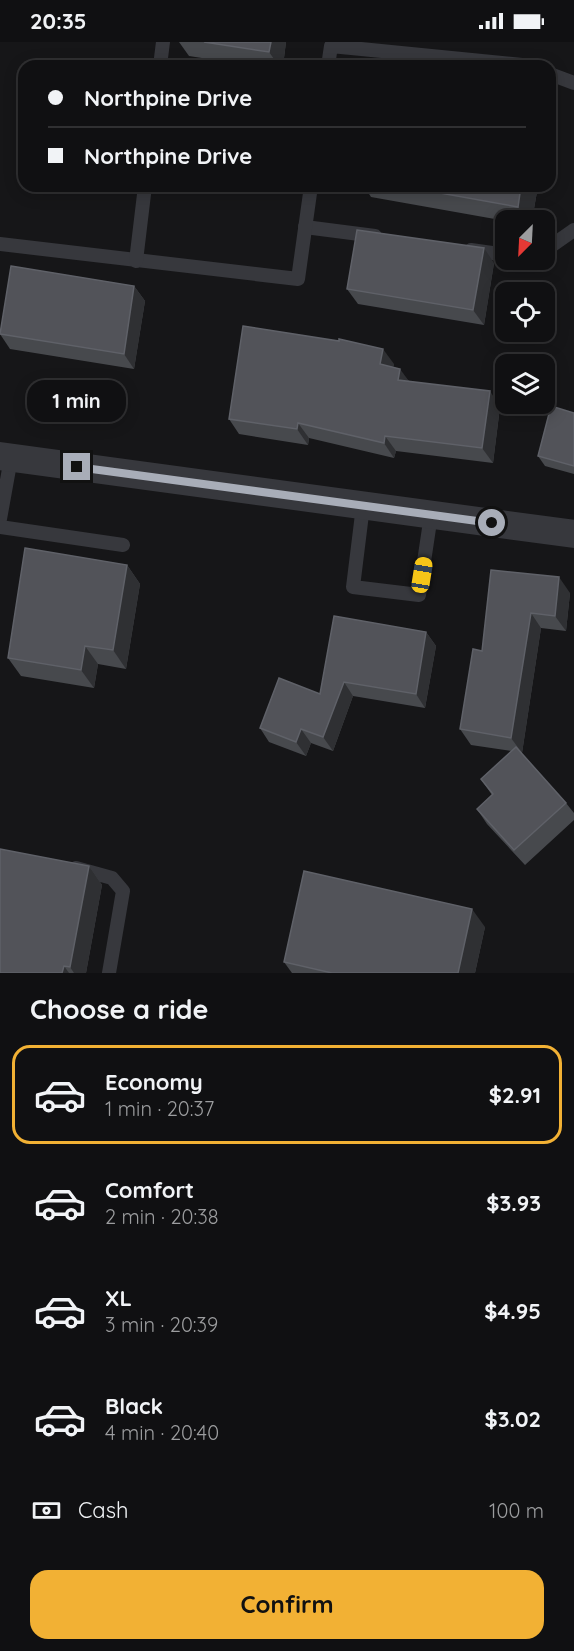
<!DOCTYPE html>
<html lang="en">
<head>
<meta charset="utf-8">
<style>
	:root { --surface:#101012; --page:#1e1e20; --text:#f1f3f6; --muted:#9c9d9f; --line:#303032; --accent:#f2b134 }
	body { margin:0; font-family:Quicksand,sans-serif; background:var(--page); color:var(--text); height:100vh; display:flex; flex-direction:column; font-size:22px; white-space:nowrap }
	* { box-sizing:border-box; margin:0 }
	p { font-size:20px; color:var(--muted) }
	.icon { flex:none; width:33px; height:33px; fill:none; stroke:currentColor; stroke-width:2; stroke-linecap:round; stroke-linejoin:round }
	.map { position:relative; height:931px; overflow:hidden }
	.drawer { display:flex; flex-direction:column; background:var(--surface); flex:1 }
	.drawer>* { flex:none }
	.guide { position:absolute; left:18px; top:18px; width:538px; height:132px; border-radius:18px; box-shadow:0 3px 15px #0003,0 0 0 2px var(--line); display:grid; align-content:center; height:132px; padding:0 30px; background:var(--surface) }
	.needle { width:39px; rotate:204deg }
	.fabs { position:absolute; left:495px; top:168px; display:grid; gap:12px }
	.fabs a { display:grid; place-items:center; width:60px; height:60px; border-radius:12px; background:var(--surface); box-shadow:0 3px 15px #0003,0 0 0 2px var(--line); font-size:30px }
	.end { position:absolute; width:27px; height:27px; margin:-14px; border:8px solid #a8adb8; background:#111; box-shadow:0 0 0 3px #111 }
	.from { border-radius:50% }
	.bubble { position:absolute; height:42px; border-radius:18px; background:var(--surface); box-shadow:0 3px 15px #0003,0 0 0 2px var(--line); font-size:20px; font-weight:700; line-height:42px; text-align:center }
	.car { position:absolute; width:18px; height:36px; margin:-18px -9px; border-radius:8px; box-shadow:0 0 4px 2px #0007; background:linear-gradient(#f5c518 24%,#345 0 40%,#f5c518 0 76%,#345 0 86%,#f5c518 0) }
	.guide b { display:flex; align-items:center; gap:21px; height:57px; font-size:22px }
	.guide b+b { border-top:2px solid var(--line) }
	.guide i { width:15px; height:15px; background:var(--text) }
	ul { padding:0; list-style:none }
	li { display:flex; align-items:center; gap:18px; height:99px; margin:0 12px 9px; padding:0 18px; border:3px solid transparent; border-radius:18px }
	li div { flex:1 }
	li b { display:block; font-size:22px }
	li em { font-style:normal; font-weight:700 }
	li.selected { border-color:var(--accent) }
	li>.icon { width:54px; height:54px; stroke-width:1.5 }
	h2 { padding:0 30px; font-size:27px; line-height:72px }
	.pay { display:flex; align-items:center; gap:15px; height:66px; padding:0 30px; font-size:22px }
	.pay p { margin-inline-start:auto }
	.button { display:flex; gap:12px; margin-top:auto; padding:12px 30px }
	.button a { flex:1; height:69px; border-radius:18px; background:var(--accent); color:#111; font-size:24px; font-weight:700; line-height:69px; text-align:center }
	.status { display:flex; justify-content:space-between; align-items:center; height:42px; padding:0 30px; background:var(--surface); direction:ltr }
	.status svg { height:16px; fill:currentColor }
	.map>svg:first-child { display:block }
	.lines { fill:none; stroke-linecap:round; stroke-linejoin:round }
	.lane { stroke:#37383d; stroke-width:14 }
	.street { stroke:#37383d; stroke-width:28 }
	.wall { fill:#47494d }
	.shaded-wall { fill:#2f3033 }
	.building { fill:#525359; stroke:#5f6168; stroke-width:1.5 }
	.route { stroke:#a8adb8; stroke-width:8 }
</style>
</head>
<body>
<div class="status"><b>20:35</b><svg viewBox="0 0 49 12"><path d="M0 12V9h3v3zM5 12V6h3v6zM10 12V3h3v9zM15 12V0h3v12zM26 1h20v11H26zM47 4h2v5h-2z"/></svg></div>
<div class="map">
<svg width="574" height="931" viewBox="0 0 574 931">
	<rect width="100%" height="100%" fill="#161618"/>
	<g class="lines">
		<g class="lane">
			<path d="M160,24L163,0"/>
			<path d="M328,24L331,4L532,24"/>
			<path d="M550,32L574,41"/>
			<path d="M305,185L375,194"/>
			<path d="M0,202L298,237L311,144"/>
			<path d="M471,208L506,213"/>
			<path d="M544,209L574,188"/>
			<path d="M136,219L145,144"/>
			<path d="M363,464L353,545L419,553L431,473"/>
			<path d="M0,477L11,416"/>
			<path d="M0,485L123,503"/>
			<path d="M76,826L112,836L123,849L109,931"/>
		</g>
		<path class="street" d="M0,414L574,492"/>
	</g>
	<g class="wall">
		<path d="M179,0H286L283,24H253L189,14Z"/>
		<path d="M364,144H538L532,178L506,179L371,155Z"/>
		<path d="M494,221L484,283L358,262L347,247Z"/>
		<path d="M134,244L145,259L134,327L10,307L0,292Z"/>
		<path d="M394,322L393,325L409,339L500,365L493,421L396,409L394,416L309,396L308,403L239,392L229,377Z"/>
		<path d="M574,371V432L545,424L538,414Z"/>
		<path d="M127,523L140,542L126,627L98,622L94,646L21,634L8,616Z"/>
		<path d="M491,528L570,551L566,589L541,586L522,711H521L566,761L574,771V778L525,823L487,782L477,767L492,753L481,737L512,709L471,703L460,687L482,609Z"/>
		<path d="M426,590L436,604L425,666L353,654L333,709L311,701L306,714L269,700L260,686L320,652Z"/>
		<path d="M89,824L102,843L86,931H0Z"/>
		<path d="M485,885L475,931H292L284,920Z"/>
	</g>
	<g class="shaded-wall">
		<path d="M271,0H286L283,24H279L269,10Z"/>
		<path d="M521,144H538L532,178H527L518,165Z"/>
		<path d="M484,206L494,221L484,283L473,268Z"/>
		<path d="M134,244L145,259L134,327L124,312Z"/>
		<path d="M383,307L394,322L390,337L380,322Z"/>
		<path d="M400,327L411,342L398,338Z"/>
		<path d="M490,349L500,365L493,421L482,406Z"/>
		<path d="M298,381L309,396L308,403L297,387Z"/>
		<path d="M385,394L396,409L394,416L384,401Z"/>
		<path d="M127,523L140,542L126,627L113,608Z"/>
		<path d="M559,535L570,551L566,589L555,574Z"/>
		<path d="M531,571L541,586L522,711L511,696Z"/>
		<path d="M426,590L436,604L425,666L416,652Z"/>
		<path d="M85,604L98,622L94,646L81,628Z"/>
		<path d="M344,640L353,654L333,709L323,695Z"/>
		<path d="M301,687L311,701L306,714L296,700Z"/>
		<path d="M89,824L102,843L86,931H74L70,925Z"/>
		<path d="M472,867L485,885L475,931H458Z"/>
		<path d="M64,924L69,931H62Z"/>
	</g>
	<g class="building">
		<path d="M204,0H271L269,10Z"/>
		<path d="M401,144H521L518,165Z"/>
		<path d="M357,188L484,206L473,268L347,247Z"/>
		<path d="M11,224L134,244L124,312L0,292Z"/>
		<path d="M243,284L339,299V297L383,307L380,322L400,327L398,338L490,349L482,406L385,394L384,401L298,381L297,387L229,377Z"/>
		<path d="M551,364L574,371V424L538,414Z"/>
		<path d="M25,506L127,523L113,608L85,604L81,628L8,616Z"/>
		<path d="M491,528L559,535L555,574L531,571L511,696L460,687L473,607L482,609Z"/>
		<path d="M334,574L426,590L416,652L344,640L323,695L301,687L296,700L260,686L279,636L320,652Z"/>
		<path d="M516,705L566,761L514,808L477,767L493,752L481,737Z"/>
		<path d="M0,807L89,824L70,925L64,924L62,931H0Z"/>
		<path d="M304,829L472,867L458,931H332L284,920Z"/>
	</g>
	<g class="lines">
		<path class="route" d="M77,425L492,481"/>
	</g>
</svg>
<div class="fabs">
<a><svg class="needle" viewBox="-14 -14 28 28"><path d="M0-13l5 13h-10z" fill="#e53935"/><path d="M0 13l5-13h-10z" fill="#9c9d9f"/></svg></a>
<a><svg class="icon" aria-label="locate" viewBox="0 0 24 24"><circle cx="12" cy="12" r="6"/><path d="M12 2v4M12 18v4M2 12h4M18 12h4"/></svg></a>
<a><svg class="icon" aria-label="layers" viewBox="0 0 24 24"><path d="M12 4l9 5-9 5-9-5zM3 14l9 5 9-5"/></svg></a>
</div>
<i class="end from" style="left:492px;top:481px"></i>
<i class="end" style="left:77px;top:425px"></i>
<div class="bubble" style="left:27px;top:338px;width:99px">1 min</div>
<i class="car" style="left:422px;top:533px;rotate:9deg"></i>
<div class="guide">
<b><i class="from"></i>Northpine Drive</b>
<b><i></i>Northpine Drive</b>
</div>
</div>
<section class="drawer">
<h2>Choose a ride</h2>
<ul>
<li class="selected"><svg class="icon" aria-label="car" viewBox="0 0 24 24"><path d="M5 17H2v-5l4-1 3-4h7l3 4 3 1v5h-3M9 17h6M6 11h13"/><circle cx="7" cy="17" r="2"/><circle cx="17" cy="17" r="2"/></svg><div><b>Economy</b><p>1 min · 20:37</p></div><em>$2.91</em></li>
<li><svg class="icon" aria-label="car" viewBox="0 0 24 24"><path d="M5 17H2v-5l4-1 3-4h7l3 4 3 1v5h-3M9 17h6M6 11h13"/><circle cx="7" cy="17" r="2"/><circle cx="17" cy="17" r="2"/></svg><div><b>Comfort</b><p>2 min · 20:38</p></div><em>$3.93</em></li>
<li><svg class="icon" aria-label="car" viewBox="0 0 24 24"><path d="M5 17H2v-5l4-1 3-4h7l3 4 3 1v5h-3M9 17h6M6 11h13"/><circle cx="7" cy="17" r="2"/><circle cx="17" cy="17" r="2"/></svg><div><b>XL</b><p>3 min · 20:39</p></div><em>$4.95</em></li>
<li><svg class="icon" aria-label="car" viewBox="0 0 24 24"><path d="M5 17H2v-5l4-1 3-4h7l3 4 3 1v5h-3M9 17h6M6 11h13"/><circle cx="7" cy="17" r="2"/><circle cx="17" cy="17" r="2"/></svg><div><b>Black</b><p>4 min · 20:40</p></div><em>$3.02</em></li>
</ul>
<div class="pay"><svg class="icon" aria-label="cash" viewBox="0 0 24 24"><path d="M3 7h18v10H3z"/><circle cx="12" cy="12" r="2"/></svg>Cash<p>100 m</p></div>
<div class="button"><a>Confirm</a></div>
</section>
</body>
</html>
